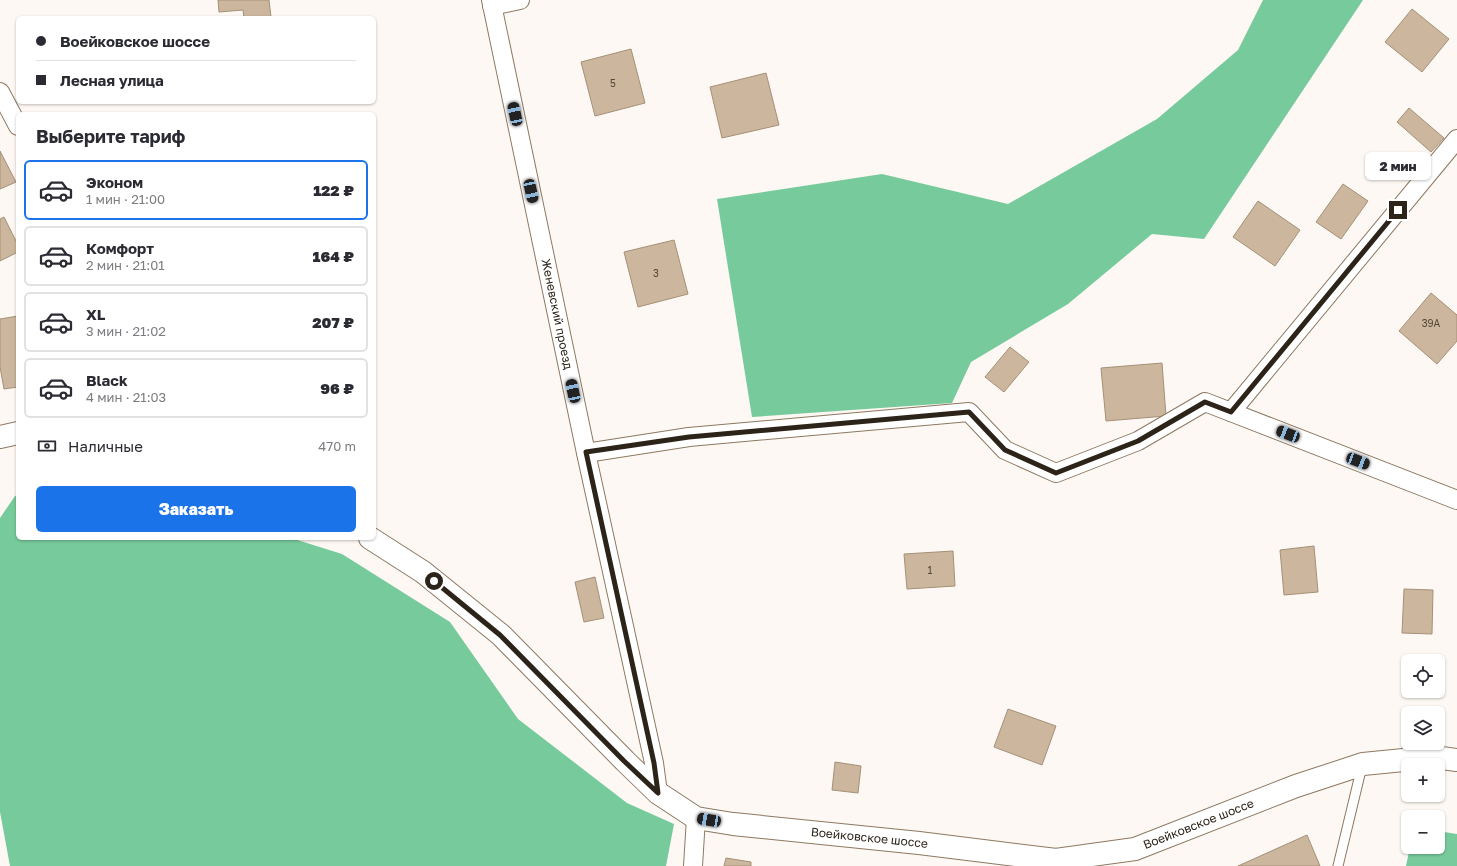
<!DOCTYPE html>
<html lang="ru">
<head>
<meta charset="utf-8">
<style>
	:root { --surface:#fff; --page:#f7f7f7; --text:#2b2b33; --muted:#7c7c81; --line:#e1e1e2; --accent:#1a73e8 }
	body { margin:0; font-family:"Golos Text",sans-serif; background:var(--page); color:var(--text); height:100vh; display:flex; flex-direction:column; font-size:15px; white-space:nowrap }
	* { box-sizing:border-box; margin:0 }
	p { font-size:13px; color:var(--muted) }
	.icon { flex:none; width:22px; height:22px; fill:none; stroke:currentColor; stroke-width:2; stroke-linecap:round; stroke-linejoin:round }
	.map { position:relative; flex:1; overflow:hidden }
	.details { position:absolute; left:16px; top:112px; width:360px; height:428px; display:flex; flex-direction:column; background:var(--surface); border-radius:6px; box-shadow:0 1px 3px #0004 }
	.details>* { flex:none }
	.banner { position:absolute; left:16px; top:16px; width:360px; height:88px; border-radius:6px; box-shadow:0 1px 3px #0004; display:grid; align-content:center; height:88px; padding:0 20px; background:var(--surface) }
	.controls { position:absolute; left:1401px; top:654px; display:grid; gap:8px }
	.controls a { display:grid; place-items:center; width:44px; height:44px; border-radius:6px; background:var(--surface); box-shadow:0 1px 3px #0004; font-size:20px }
	.end { position:absolute; width:18px; height:18px; margin:-9px; border:5px solid #2c2319; background:#fff; box-shadow:0 0 0 2px #fff }
	.from { border-radius:50% }
	.bubble { position:absolute; height:28px; border-radius:6px; background:var(--surface); box-shadow:0 1px 3px #0004; font-size:13px; font-weight:800; line-height:28px; text-align:center }
	.car { position:absolute; width:12px; height:24px; margin:-12px -6px; border-radius:5px; box-shadow:0 0 3px 1px #0007; background:linear-gradient(#222 24%,#8ab4d8 0 40%,#222 0 76%,#8ab4d8 0 86%,#222 0) }
	.banner b { display:flex; align-items:center; gap:14px; height:38px; font-size:15px }
	.banner b+b { border-top:1px solid var(--line) }
	.banner i { width:10px; height:10px; background:var(--text) }
	ul { padding:0; list-style:none }
	li { display:flex; align-items:center; gap:12px; height:60px; margin:0 8px 6px; padding:0 12px; border:2px solid var(--line); border-radius:6px }
	li div { flex:1 }
	li b { display:block; font-size:15px }
	li em { font-style:normal; font-weight:800 }
	li.current { border-color:var(--accent) }
	li>.icon { width:36px; height:36px; stroke-width:1.5 }
	h2 { padding:0 20px; font-size:18px; line-height:48px }
	.pay { display:flex; align-items:center; gap:10px; height:44px; padding:0 20px; font-size:15px }
	.pay p { margin-inline-start:auto }
	.button { display:flex; gap:8px; margin-top:auto; padding:8px 20px }
	.button a { flex:1; height:46px; border-radius:6px; background:var(--accent); color:#fff; font-size:16px; font-weight:800; line-height:46px; text-align:center }
	.map>svg:first-child { display:block }
	.forest { fill:#77ca9b }
	.building { fill:#ccb69d; stroke:#a59077 }
	.lines { fill:none; stroke-linecap:round; stroke-linejoin:round }
	.service-casing { stroke:#8e7861; stroke-width:11 }
	.minor-casing { stroke:#8e7861; stroke-width:20 }
	.tertiary-casing { stroke:#8e7861; stroke-width:24 }
	.service { stroke:#fff; stroke-width:9 }
	.minor { stroke:#fff; stroke-width:18 }
	.tertiary { stroke:#fff; stroke-width:22 }
	.route { stroke:#2c2319; stroke-width:5 }
	.labels { text-anchor:middle; stroke-width:3.5; stroke-linejoin:round; paint-order:stroke }
	.number-label { font-size:10px; fill:#54483a }
	.street-label { font-size:12px; fill:#2c2319; stroke:#fff }
</style>
</head>
<body>
<div class="map">
<svg width="1457" height="866" viewBox="0 0 1457 866">
	<rect width="100%" height="100%" fill="#fdf8f3"/>
	<g class="forest">
		<path d="M1263,0H1363L1204,239L1152,234L1068,304L971,362L952,403L752,417L717,199L882,174L1008,204L1157,119L1238,50Z"/>
		<path d="M18,495V538H291L342,554L450,622L518,719L627,803L674,824L666,866H10L0,812V518L15,496Z"/>
		<path d="M1438,831L1457,834V866H1406L1410,847H1438Z"/>
	</g>
	<g class="building">
		<path d="M218,0H269L271,17L244,18L243,10L219,12Z"/>
		<path d="M1412,9L1449,39L1422,72L1385,42Z"/>
		<path d="M631,49L645,103L595,116L581,62Z"/>
		<path d="M766,73L779,125L722,138L710,87Z"/>
		<path d="M1409,108L1444,138L1431,152L1397,122Z"/>
		<path d="M0,151L16,182L0,189Z"/>
		<path d="M1343,184L1368,201L1341,239L1316,222Z"/>
		<path d="M1258,201L1300,230L1275,266L1233,237Z"/>
		<path d="M4,217L18,245V252L0,261V219Z"/>
		<path d="M674,240L688,294L638,307L624,252Z"/>
		<path d="M1431,293L1457,315V341L1437,364L1399,331Z"/>
		<path d="M18,316V387L4,389L0,367V319Z"/>
		<path d="M1010,347L1029,362L1004,392L985,377Z"/>
		<path d="M1162,363L1166,416L1106,421L1101,368Z"/>
		<path d="M1314,546L1318,592L1284,595L1280,550Z"/>
		<path d="M953,551L955,586L907,589L904,554Z"/>
		<path d="M595,577L604,618L584,622L575,582Z"/>
		<path d="M1404,589L1433,590L1432,634L1402,633Z"/>
		<path d="M1008,709L1056,726L1042,765L994,747Z"/>
		<path d="M835,762L861,766L858,793L832,790Z"/>
		<path d="M1307,835L1320,866H1238Z"/>
		<path d="M726,858L751,862V866H724Z"/>
	</g>
	<g class="lines">
		<g class="service-casing">
			<path id="service" d="M1338,866L1362,766"/>
		</g>
		<g class="minor-casing">
			<g id="minor">
				<path id="s1" d="M491,0L586,453L654,763L658,793"/>
				<path d="M492,6L520,0"/>
				<path d="M0,92L18,126"/>
				<path d="M1231,412L1457,139"/>
				<path d="M586,453L689,437L969,412L1005,450L1056,473L1138,441L1205,402L1457,500"/>
				<path d="M693,866L696,818"/>
			</g>
		</g>
		<g class="tertiary-casing">
			<g id="tertiary">
				<path d="M0,437L18,433"/>
				<path id="s2" d="M370,538L423,572L501,635L625,761L658,793L696,818L733,824L919,843L1056,860L1135,849L1296,786L1363,764L1434,757L1457,760"/>
			</g>
		</g>
		<use href="#service" class="service"/>
		<use href="#minor" class="minor"/>
		<use href="#tertiary" class="tertiary"/>
	</g>
	<g class="lines">
		<path class="route" d="M434,581L500,635L624,761L658,793L654,763L586,452L689,437L969,412L1005,450L1056,473L1138,441L1205,402L1231,412L1398,210"/>
	</g>
	<g class="labels">
		<g class="number-label">
			<text x="613" y="87">5</text>
			<text x="656" y="277">3</text>
			<text x="1431" y="327">39А</text>
			<text x="930" y="574">1</text>
		</g>
		<g class="street-label">
			<text dy="4" stroke="none"><textPath href="#s1" startOffset="321">Женевский проезд</textPath></text>
			<text dy="4" stroke="none"><textPath href="#s2" startOffset="942">Воейковское шоссе</textPath></text>
			<text dy="4" stroke="none"><textPath href="#s2" startOffset="606">Воейковское шоссе</textPath></text>
		</g>
	</g>
</svg>
<div class="controls">
<a><svg class="icon" aria-label="locate" viewBox="0 0 24 24"><circle cx="12" cy="12" r="6"/><path d="M12 2v4M12 18v4M2 12h4M18 12h4"/></svg></a>
<a><svg class="icon" aria-label="layers" viewBox="0 0 24 24"><path d="M12 4l9 5-9 5-9-5zM3 14l9 5 9-5"/></svg></a>
<a>+</a>
<a>−</a>
</div>
<i class="end from" style="left:434px;top:581px"></i>
<i class="end" style="left:1398px;top:210px"></i>
<div class="bubble" style="left:1365px;top:152px;width:66px">2 мин</div>
<i class="car" style="left:515px;top:114px;rotate:348deg"></i>
<i class="car" style="left:531px;top:191px;rotate:168deg"></i>
<i class="car" style="left:573px;top:391px;rotate:348deg"></i>
<i class="car" style="left:1288px;top:434px;rotate:291deg"></i>
<i class="car" style="left:1358px;top:461px;rotate:111deg"></i>
<i class="car" style="left:709px;top:820px;rotate:280deg"></i>
<div class="banner">
<b><i class="from"></i>Воейковское шоссе</b>
<b><i></i>Лесная улица</b>
</div>
<section class="details">
<h2>Выберите тариф</h2>
<ul>
<li class="current"><svg class="icon" aria-label="car" viewBox="0 0 24 24"><path d="M5 17H2v-5l4-1 3-4h7l3 4 3 1v5h-3M9 17h6M6 11h13"/><circle cx="7" cy="17" r="2"/><circle cx="17" cy="17" r="2"/></svg><div><b>Эконом</b><p>1 мин · 21:00</p></div><em>122 ₽</em></li>
<li><svg class="icon" aria-label="car" viewBox="0 0 24 24"><path d="M5 17H2v-5l4-1 3-4h7l3 4 3 1v5h-3M9 17h6M6 11h13"/><circle cx="7" cy="17" r="2"/><circle cx="17" cy="17" r="2"/></svg><div><b>Комфорт</b><p>2 мин · 21:01</p></div><em>164 ₽</em></li>
<li><svg class="icon" aria-label="car" viewBox="0 0 24 24"><path d="M5 17H2v-5l4-1 3-4h7l3 4 3 1v5h-3M9 17h6M6 11h13"/><circle cx="7" cy="17" r="2"/><circle cx="17" cy="17" r="2"/></svg><div><b>XL</b><p>3 мин · 21:02</p></div><em>207 ₽</em></li>
<li><svg class="icon" aria-label="car" viewBox="0 0 24 24"><path d="M5 17H2v-5l4-1 3-4h7l3 4 3 1v5h-3M9 17h6M6 11h13"/><circle cx="7" cy="17" r="2"/><circle cx="17" cy="17" r="2"/></svg><div><b>Black</b><p>4 мин · 21:03</p></div><em>96 ₽</em></li>
</ul>
<div class="pay"><svg class="icon" aria-label="cash" viewBox="0 0 24 24"><path d="M3 7h18v10H3z"/><circle cx="12" cy="12" r="2"/></svg>Наличные<p>470 m</p></div>
<div class="button"><a>Заказать</a></div>
</section>
</div>
</body>
</html>
